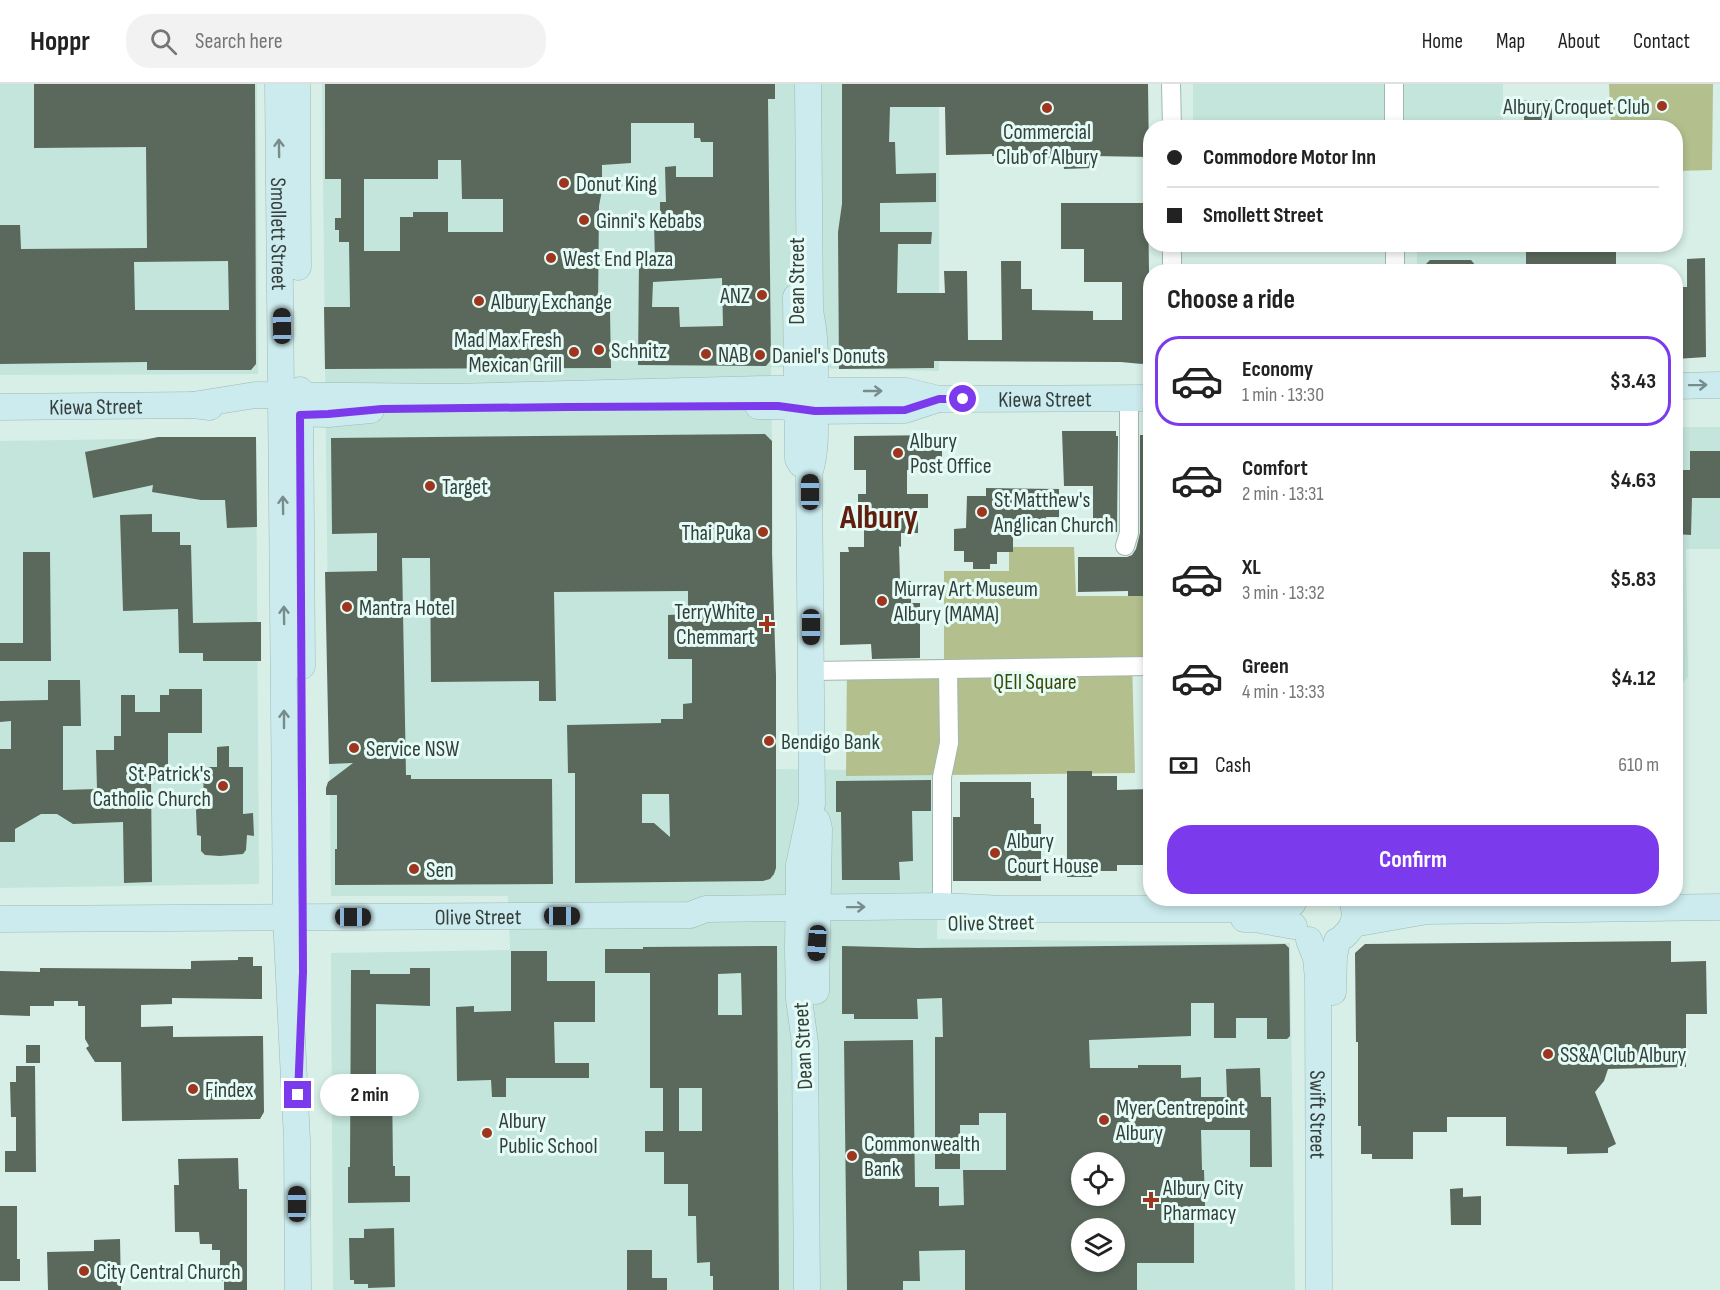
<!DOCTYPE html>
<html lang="en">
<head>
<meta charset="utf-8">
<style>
	:root { --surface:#fff; --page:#f2f2f2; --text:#222; --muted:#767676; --line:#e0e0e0; --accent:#7c3aed }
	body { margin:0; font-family:"Sofia Sans Condensed",sans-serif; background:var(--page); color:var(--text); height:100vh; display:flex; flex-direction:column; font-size:22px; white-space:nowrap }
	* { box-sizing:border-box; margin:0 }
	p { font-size:20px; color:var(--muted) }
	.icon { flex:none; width:33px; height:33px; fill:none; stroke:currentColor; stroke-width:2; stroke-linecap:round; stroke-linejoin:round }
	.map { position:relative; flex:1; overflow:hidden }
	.panel { position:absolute; left:1143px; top:180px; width:540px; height:642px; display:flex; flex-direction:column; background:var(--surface); border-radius:24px; box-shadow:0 3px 9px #0003 }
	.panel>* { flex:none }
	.top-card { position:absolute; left:1143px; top:36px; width:540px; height:132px; border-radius:24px; box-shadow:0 3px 9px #0003; display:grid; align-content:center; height:132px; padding:0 24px; background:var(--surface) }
	.fabs { position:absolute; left:1071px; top:1068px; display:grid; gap:12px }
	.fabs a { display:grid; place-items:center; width:54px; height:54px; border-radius:50%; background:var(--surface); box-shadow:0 3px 9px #0003; font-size:30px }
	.end { position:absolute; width:27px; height:27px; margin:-14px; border:8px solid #7c3aed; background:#fff; box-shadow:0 0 0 3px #fff }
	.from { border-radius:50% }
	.bubble { position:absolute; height:42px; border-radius:21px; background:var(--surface); box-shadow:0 3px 9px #0003; font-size:20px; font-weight:700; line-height:42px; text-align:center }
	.car { position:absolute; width:18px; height:36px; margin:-18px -9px; border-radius:8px; box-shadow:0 0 4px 2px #0007; background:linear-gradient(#222 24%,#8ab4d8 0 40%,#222 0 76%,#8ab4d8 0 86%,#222 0) }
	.top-card b { display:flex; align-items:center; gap:21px; height:57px; font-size:22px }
	.top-card b+b { border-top:2px solid var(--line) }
	.top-card i { width:15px; height:15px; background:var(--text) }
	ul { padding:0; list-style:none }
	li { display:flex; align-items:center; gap:18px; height:90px; margin:0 12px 9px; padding:0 12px; border:3px solid transparent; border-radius:24px }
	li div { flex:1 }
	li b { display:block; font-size:22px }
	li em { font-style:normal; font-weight:700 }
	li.on { border-color:var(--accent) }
	li>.icon { width:54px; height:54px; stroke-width:1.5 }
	h2 { padding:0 24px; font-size:27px; line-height:72px }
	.pay { display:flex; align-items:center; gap:15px; height:66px; padding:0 24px; font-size:22px }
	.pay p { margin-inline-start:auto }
	.action { display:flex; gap:12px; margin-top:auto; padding:12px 24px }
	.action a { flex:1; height:69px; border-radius:24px; background:var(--accent); color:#fff; font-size:24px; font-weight:700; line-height:69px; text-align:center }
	header { display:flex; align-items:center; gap:36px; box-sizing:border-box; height:84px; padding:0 30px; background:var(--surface); border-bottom:2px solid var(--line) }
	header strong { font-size:28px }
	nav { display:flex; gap:33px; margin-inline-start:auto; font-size:21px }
	.search { width:420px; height:54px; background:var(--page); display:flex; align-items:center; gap:15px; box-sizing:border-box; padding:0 21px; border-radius:24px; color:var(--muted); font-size:22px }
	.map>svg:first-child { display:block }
	.built { fill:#c4e5db; fill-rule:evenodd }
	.green { fill:#b3bf8d }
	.building { fill:#5b695c; fill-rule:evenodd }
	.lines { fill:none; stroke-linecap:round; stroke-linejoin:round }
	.street-casing { stroke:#a2b8b2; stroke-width:20 }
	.secondary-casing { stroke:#a2b8b2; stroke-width:27 }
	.street { stroke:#fff; stroke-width:18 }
	.secondary { stroke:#ccebee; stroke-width:26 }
	.oneway { stroke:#798c8c }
	.route { stroke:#7c3aed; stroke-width:8 }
	.poi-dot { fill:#9e351e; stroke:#e4fcf5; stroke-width:2 }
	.labels { text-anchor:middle; stroke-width:6; stroke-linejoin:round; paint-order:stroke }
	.poi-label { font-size:22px; fill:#353f3c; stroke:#e4fcf5; text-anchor:start }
	.street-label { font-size:22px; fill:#353f3c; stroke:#e4fcf5 }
	.park-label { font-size:22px; fill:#3c4607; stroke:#e4fcf5 }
	.town-label { font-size:34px; font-weight:bold; fill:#601e0f; stroke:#e4fcf5 }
</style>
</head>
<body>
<header>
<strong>Hoppr</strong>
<div class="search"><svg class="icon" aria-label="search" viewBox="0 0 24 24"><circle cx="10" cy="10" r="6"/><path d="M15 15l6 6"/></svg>Search here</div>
<nav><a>Home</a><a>Map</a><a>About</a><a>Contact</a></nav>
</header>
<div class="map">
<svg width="1720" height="1206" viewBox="0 0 1720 1206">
	<rect width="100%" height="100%" fill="#d7efe7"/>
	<g class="built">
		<path d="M0,0H257L258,290L0,291Z"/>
		<path d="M322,0H939V287L771,283L776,685L939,687L937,855L1290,859L1295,1206H333L331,869L510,866L508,812H331ZM1082,1078H1114V1112H1082ZM1082,1144H1114V1178H1082Z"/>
		<rect x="1193" y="0" width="310" height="43"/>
		<path d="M1194,161H1616L1615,187L1417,188V165L1372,163L1194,165Z"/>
		<path d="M1676,343H1720V465H1686L1688,593L1676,606Z"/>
		<path d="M256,353L259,800L0,804V357Z"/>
	</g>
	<g class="green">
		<path d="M1609,0H1713L1712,86L1676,87V44L1611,43Z"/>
		<path d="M1009,463H1074L1076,512H1150V575L1132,576L1135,689L846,692L847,577L944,575V487H1009Z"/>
	</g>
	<g class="building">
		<path d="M34,0H255L256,280L251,286H147V278L0,280V141H20L21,165L147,164L146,63L34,64ZM228,177L229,226H135L134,178Z"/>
		<path d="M325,0H775V15H768L771,276L766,282L638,281L639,176H655L654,139H660V118H666L665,83L676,82V93H713V58H701L700,54H694V39H631V79L602,81V106L599,122L598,226L610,227L611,284L325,285L324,223H350L349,158H339V146H335V134H341V95H325ZM438,76H461L462,115H503V148H448V128H413V133H400V167H364V95H438ZM722,194L723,242L680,243L679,223H652L653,198Z"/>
		<path d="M842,0H1148L1149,73L1094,72V84L1064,85L1063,74L992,72V70L946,71L945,23H890L889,58H895L896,90L936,89V118L880,119V148H932L931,160H898L897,209H945L944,187H967L968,256H1002L1001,177H1021V205H1032V226L1093,227V236H1122V198H1084V165H1061V119H1148L1150,253L1149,277L1142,280L1121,278L934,277V284L839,285L838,148L842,120Z"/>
		<rect x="1524" y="16" width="28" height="28"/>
		<rect x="1526" y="160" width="90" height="28"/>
		<path d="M1705,174L1706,273L1676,275V203H1687V175Z"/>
		<path d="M1430,176H1471L1481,188H1418Z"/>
		<path d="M1062,347H1116V352H1118L1117,448H1093V402H1064Z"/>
		<path d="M765,350L772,357V470L776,592V784L774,790L770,795L763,797L575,799V689H568L567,641L661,639V635H683V620L692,619V575H668V531L688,530V507L554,508L556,617H539V597L431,598L430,474H402L406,691H411V695H552L553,800L335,801V765H337V711H326V704L328,698L353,679L329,680L325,488L377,487V449L332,450L331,354ZM642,710H669L670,753L654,739H642Z"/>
		<path d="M942,351V385L907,386V410H928V424H918V449H901V463L899,462L900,496L911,497V519H920V574L872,575L871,560L840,561V468H849L848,463H864V434H858V410H866V386H854V352Z"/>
		<path d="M1140,351H1150V512H1128V507L1078,508V473H1127L1132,471L1136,465L1140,449Z"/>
		<path d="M158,353H256L257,443L227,444L225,416H201L152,408L153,401L93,414L85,368Z"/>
		<path d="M1690,367H1720V414H1692L1691,451L1676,450V386H1690Z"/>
		<path d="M986,404L1059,405V433H1046V443L1013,442V468H997V480H990V485H973V478H964V467H954V445L966,444L967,412H986Z"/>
		<path d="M152,430V448H180V461H191L193,539L261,538V577H203V569H179L178,525L123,527L120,431Z"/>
		<path d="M23,468H50L51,577H0V559H23Z"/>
		<path d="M48,596H80L81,642H63V706L97,705L96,666H114V652H121V611H135V628H160V611H169V605H202V649H168V694L151,695L152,798L124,799L123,738L73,740L57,730H41L15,745V758H0V665H11V637L0,638V617L48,616Z"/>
		<path d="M229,662V683H243V730L253,729L254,752L247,751L246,766L243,770L220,772L205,771L201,767V752L197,751L196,726L204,719L203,683H217V663Z"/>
		<path d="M1067,687H1092V692H1117V706L1150,705V781H1117V787H1092V793H1067Z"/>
		<path d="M931,696V727H912L913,777L899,778L900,796H842L841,728H836V697Z"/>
		<path d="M960,698H1031V714H1034V740H1041V797H953V733H960Z"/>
		<path d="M1671,857V878L1706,877L1707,930H1686V983L1608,985L1604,997L1595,1008L1616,1060L1608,1064V1069L1567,1070V1063L1506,1062V1033H1447V1048H1413V1075H1372V1070H1361V1042H1358V958H1356L1355,869L1365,860Z"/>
		<path d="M1285,860L1289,864L1290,952L1287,955H1267V934H1236V954H1214V919H1191V952L1089,956L1090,984H1138V981H1181V994L1201,993V1013H1227L1226,985L1260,984L1261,1013H1271L1272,1083H1250V1046H1201L1202,1086H1204L1205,1122H1194V1179H1137V1206H965V1166L919,1167L920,1197H903V1206H847L844,957L913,956L915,1103H939V1122L964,1121L963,1086H1006V1029H979V1041H960V1085H935V953H943L942,914L917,915L918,935H854V930H842V862L917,864ZM1082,1078H1114V1112H1082ZM1082,1144H1114V1178H1082Z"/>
		<path d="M777,862L779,1206H713V1192H710V1178L697,1179L696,1132H688V1100H664V1068H645V1047H663V1004H650V889H605V865H643V863ZM741,889L742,931H718V890ZM679,1004H702V1047H679Z"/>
		<path d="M511,867H547V897H595V938H554L555,979H589V994H506V1013H492L491,996L457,997L456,923L474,922V928L511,927Z"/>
		<path d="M238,873H253V882H262V915L172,914V920L141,921V943L173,942V953L263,952L264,1028L260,1035L122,1037L121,978H95L86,964L89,962L85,955V922H78V917H54V922H30V932L0,931V887L40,888V884L191,885V877L238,876Z"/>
		<path d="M410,884H430V922L376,920V998H392L393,1082H395V1092H410V1118L348,1119V1083H350L351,886H370V890H410Z"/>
		<rect x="26" y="961" width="14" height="18"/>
		<path d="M16,982H35L36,1088H5V1067H16V1033H11L10,998H16Z"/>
		<path d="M238,1074L239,1105H247V1206H224V1197H220V1166H212V1160H200L199,1148H175L174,1101H179L178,1075Z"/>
		<path d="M1463,1104V1113L1481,1112V1141H1451L1450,1105Z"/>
		<path d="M0,1122H17V1175H20V1197H0Z"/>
		<path d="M394,1144L395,1203L368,1204V1200H354V1196H350L349,1154H364V1145Z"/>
		<path d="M120,1155L121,1206H48L47,1168L94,1167V1156Z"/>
		<path d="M627,1166H652V1194H667V1206H627Z"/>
	</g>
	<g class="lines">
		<g class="street-casing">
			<g id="street">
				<path d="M1171,0L1172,44"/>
				<path d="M1394,0V44"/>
				<path d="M1172,160V188"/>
				<path d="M1395,160V188"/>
				<path d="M1125,462L1129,449V315"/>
				<path d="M811,587L1150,582"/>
				<path d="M942,822V693L949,659L948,586"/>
			</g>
		</g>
		<g class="secondary-casing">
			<g id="secondary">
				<path id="s1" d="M278,0L286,833L297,1056L298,1206"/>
				<path d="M297,0L298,183"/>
				<path d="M796,213L798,375L801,380"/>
				<path d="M1676,302L1720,301"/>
				<path d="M300,306L302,582"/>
				<path id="s2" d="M193,321L255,311L454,313L768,305H796L814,307H906L939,315L1150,314"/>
				<path d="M758,322L796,323L815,327L905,326L939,315"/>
				<path id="s3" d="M0,323L193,321L210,323"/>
				<path d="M285,329L328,330L371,326"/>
				<path d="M1372,814L1416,824"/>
				<path id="s4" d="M0,835L690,831L706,825L942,822L1004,825H1256L1293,819"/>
				<path d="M1244,835H1255L1294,842"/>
				<path d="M1353,840L1427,827L1720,823"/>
				<path d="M1344,852C1356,841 1357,829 1351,814"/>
				<path id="s5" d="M1309,856L1316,874L1318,895L1319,1206"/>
				<path d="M816,907L819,745L817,737"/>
				<path d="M1333,908L1334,873L1337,857"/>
				<path d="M807,1206L805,959L799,915L798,867L799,781L812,720L809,390C818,364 814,335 815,307C815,280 816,254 810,227L808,0"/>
			</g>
		</g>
		<use href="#street" class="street"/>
		<use href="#secondary" class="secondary"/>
	</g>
	<defs><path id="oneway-shaft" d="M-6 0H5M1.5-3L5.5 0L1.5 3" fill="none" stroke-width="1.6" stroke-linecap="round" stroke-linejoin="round" transform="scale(1.5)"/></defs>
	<g class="oneway">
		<use href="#oneway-shaft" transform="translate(279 64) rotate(-91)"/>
		<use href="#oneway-shaft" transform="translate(1698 301) rotate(-1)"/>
		<use href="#oneway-shaft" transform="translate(873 307)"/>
		<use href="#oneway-shaft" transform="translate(283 421) rotate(-91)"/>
		<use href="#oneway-shaft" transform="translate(284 531) rotate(-91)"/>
		<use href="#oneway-shaft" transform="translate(284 635) rotate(-90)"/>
		<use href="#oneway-shaft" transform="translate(856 823) rotate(-1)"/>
	</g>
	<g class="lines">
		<path class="route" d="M298,1011L303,888L300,331L328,330L382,325L568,323L778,322L815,327L905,326L939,315H963"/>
	</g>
	<g class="poi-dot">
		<circle cx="1662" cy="22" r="6"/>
		<circle cx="1047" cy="24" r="6"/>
		<circle cx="564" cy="99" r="6"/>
		<circle cx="584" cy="136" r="6"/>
		<circle cx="551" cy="174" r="6"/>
		<circle cx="762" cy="211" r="6"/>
		<circle cx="479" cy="217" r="6"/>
		<circle cx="599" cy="266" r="6"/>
		<circle cx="574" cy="268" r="6"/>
		<circle cx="706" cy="270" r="6"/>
		<circle cx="760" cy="271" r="6"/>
		<circle cx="898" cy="369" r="6"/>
		<circle cx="430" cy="402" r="6"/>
		<circle cx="982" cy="428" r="6"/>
		<circle cx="763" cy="448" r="6"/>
		<circle cx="882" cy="517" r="6"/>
		<circle cx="347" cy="523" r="6"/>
		<path d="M764 531h6v6h6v6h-6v6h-6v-6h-6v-6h6z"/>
		<circle cx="769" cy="657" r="6"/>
		<circle cx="354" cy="664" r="6"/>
		<circle cx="223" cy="702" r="6"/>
		<circle cx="995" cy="769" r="6"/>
		<circle cx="414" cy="785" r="6"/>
		<circle cx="1548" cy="970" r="6"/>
		<circle cx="193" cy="1005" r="6"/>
		<circle cx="1104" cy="1036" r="6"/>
		<circle cx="487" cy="1049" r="6"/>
		<circle cx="852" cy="1072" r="6"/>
		<path d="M1148 1107h6v6h6v6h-6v6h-6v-6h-6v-6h6z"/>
		<circle cx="84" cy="1187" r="6"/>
	</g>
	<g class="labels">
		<g class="poi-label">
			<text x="1650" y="30" text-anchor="end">Albury Croquet Club</text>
			<text x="1047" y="55" text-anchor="middle">Commercial<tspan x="1047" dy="25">Club of Albury</tspan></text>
			<text x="576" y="107">Donut King</text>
			<text x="596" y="144">Ginni's Kebabs</text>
			<text x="563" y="182">West End Plaza</text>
			<text x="750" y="219" text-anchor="end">ANZ</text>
			<text x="491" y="225">Albury Exchange</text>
			<text x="562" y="263" text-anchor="end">Mad Max Fresh<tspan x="562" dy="25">Mexican Grill</tspan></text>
			<text x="611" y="274">Schnitz</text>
			<text x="718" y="278">NAB</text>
			<text x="772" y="279">Daniel's Donuts</text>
			<text x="910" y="364">Albury<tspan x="910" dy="25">Post Office</tspan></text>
			<text x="442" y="410">Target</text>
			<text x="994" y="423">St Matthew's<tspan x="994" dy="25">Anglican Church</tspan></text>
			<text x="751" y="456" text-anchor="end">Thai Puka</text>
			<text x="894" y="512">Murray Art Museum<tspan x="894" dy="25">Albury (MAMA)</tspan></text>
			<text x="359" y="531">Mantra Hotel</text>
			<text x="755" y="535" text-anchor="end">TerryWhite<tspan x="755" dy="25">Chemmart</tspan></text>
			<text x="781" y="665">Bendigo Bank</text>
			<text x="366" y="672">Service NSW</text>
			<text x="211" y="697" text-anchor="end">St Patrick's<tspan x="211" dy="25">Catholic Church</tspan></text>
			<text x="1007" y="764">Albury<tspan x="1007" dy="25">Court House</tspan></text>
			<text x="426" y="793">Sen</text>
			<text x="1560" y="978">SS&amp;A Club Albury</text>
			<text x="205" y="1013">Findex</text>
			<text x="1116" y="1031">Myer Centrepoint<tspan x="1116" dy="25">Albury</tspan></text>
			<text x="499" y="1044">Albury<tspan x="499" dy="25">Public School</tspan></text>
			<text x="864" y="1067">Commonwealth<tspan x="864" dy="25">Bank</tspan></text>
			<text x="1163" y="1111">Albury City<tspan x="1163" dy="25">Pharmacy</tspan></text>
			<text x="96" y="1195">City Central Church</text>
		</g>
		<g class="street-label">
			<text dy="8" stroke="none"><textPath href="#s1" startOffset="150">Smollett Street</textPath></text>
			<text transform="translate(796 197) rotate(-90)" y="8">Dean Street</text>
			<text dy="8" stroke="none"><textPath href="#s2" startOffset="854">Kiewa Street</textPath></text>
			<text dy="8" stroke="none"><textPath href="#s3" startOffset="96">Kiewa Street</textPath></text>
			<text dy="8" stroke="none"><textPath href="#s4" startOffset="478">Olive Street</textPath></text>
			<text transform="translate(991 838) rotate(-1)" y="8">Olive Street</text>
			<text transform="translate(802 962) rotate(-93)" y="8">Dean Street</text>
			<text dy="8" stroke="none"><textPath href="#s5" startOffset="176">Swift Street</textPath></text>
		</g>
		<g class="park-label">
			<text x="1035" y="605">QEII Square</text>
		</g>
		<g class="town-label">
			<text x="879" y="444">Albury</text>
		</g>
	</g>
</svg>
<div class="fabs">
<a><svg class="icon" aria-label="locate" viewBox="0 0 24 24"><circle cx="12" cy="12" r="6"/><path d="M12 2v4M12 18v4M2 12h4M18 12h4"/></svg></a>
<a><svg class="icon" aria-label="layers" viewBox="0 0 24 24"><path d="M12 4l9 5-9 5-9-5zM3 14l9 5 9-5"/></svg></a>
</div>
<i class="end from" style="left:963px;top:315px"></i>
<i class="end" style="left:298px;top:1011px"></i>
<div class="bubble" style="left:320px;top:990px;width:99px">2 min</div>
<i class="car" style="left:282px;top:242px;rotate:359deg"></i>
<i class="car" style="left:810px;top:408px;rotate:0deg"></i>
<i class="car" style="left:811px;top:543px;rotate:180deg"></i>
<i class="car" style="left:562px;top:832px;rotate:90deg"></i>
<i class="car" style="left:353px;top:833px;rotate:90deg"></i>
<i class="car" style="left:817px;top:859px;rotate:184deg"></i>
<i class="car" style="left:297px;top:1120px;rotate:0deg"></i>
<div class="top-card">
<b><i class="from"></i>Commodore Motor Inn</b>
<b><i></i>Smollett Street</b>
</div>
<section class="panel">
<h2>Choose a ride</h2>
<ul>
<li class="on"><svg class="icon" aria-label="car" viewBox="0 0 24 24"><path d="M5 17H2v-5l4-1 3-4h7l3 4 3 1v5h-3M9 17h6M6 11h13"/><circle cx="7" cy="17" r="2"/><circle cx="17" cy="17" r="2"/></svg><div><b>Economy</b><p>1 min · 13:30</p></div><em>$3.43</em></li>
<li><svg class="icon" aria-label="car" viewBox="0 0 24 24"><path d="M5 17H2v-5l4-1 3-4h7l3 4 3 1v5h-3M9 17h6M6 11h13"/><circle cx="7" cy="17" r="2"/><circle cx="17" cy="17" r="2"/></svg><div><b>Comfort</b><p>2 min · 13:31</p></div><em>$4.63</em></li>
<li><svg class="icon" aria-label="car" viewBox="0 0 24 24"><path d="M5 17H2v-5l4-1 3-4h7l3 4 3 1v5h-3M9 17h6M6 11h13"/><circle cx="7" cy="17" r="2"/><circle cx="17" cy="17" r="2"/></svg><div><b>XL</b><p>3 min · 13:32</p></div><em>$5.83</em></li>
<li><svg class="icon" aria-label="car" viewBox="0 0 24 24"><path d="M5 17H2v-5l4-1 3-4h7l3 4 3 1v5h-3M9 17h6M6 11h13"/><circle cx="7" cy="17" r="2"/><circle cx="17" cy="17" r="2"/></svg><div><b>Green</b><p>4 min · 13:33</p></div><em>$4.12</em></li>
</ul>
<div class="pay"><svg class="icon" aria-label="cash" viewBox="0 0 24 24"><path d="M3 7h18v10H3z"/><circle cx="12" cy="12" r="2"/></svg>Cash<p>610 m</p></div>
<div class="action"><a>Confirm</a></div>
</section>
</div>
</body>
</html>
